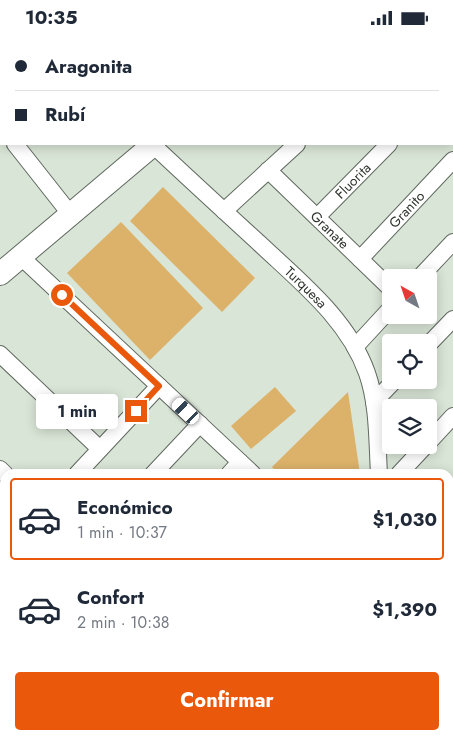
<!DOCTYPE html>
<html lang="es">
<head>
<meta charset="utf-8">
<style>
	:root { --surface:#fff; --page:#f6f6f7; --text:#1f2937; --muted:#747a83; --line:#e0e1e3; --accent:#ea580c }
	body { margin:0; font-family:Jost,sans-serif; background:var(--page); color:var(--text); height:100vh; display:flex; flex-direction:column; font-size:19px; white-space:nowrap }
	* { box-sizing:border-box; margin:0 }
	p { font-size:16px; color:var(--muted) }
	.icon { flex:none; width:28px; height:28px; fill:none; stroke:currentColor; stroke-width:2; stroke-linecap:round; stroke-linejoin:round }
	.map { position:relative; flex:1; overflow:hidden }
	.panel { position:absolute; left:0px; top:434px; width:454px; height:271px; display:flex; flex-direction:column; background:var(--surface); border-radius:15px 15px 0 0; box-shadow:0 2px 12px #0003 }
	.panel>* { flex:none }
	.guide { position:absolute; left:0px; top:0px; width:454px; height:110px; box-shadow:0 2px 12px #0003; display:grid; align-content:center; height:110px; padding:0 15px; background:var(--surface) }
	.needle { width:32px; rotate:320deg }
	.fabs { position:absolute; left:382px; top:234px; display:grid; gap:10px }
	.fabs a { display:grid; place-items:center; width:55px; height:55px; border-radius:5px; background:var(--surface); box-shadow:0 2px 12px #0003; font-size:25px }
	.end { position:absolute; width:22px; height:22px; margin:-11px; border:6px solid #ea580c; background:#fff; box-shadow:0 0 0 2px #fff }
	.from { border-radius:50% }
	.bubble { position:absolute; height:35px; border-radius:5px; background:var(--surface); box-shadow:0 2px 12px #0003; font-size:16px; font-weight:700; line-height:35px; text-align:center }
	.car { position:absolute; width:15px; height:30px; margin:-15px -8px; border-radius:6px; box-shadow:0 0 4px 1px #0007; background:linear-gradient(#fff 24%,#345 0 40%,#fff 0 76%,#345 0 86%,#fff 0) }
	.guide b { display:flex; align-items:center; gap:18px; height:48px; font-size:19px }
	.guide b+b { border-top:1px solid var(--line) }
	.guide i { width:12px; height:12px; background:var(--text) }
	ul { padding:9px 0 0; list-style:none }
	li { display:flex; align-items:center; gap:15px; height:82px; margin:0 10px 8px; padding:0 5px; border:2px solid transparent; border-radius:5px }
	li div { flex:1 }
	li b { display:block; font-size:19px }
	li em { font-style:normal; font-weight:700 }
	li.active { border-color:var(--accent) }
	li>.icon { width:45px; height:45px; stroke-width:1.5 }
	.button { display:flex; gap:10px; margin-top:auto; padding:10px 15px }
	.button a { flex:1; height:58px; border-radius:5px; background:var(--accent); color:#fff; font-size:20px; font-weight:700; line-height:58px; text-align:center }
	.status { display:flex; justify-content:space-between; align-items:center; height:35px; padding:0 25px; background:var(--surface); direction:ltr }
	.status svg { height:14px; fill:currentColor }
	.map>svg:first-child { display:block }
	.built { fill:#cadbc8 }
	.green { fill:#dcb26a }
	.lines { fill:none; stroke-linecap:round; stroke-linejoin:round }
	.street-casing { stroke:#5f695e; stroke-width:18 }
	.secondary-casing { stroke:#5f695e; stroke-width:24 }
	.street { stroke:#fff; stroke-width:16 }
	.secondary { stroke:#fff; stroke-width:22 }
	.route { stroke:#ea580c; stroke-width:6 }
	.labels { text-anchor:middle; stroke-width:5; stroke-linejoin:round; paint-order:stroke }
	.street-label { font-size:14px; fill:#2f332e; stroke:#d9e5d7 }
</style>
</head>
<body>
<div class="status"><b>10:35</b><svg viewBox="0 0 49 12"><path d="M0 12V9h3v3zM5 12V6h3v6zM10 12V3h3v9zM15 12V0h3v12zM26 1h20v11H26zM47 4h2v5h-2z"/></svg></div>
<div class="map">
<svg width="453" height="704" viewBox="0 0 453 704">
	<rect width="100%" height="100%" fill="#d9e5d7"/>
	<path class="built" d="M449,561L453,565V697L447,704H164L168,700H449Z"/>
	<g class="green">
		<path d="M163,152L255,243L222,277L130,186Z"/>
		<path d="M121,187L203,273L150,325L67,238Z"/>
		<path d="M275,352L296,376L251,414L231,391Z"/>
		<path d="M348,357L360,439H279L272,432Z"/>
	</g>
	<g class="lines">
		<g class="street-casing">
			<g id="street">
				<path d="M38,0L39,1"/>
				<path d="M251,0L253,1"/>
				<path d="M9,1L11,0"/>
				<path d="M158,1L160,0"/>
				<path d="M415,1L416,0"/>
				<path d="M452,44L453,43"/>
				<path d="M0,89L1,91"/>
				<path d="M15,109L71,180"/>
				<path id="s1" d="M153,110C188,143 223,175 259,208C299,246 348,284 367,338C378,369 377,405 379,439"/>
				<path id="s2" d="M268,135L391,254"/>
				<path d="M224,176L297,109"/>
				<path id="s3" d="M317,182L389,109"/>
				<path d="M21,222L253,439"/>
				<path id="s4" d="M360,224L453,125"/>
				<path d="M420,242L453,207"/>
				<path d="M429,309L453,284"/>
				<path d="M355,312L391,273"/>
				<path d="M0,319L100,414"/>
				<path d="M374,367L395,345"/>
				<path d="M429,407L453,381"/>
				<path d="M0,434L5,439"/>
				<path d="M77,439L159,351"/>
				<path d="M153,439L200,389"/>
				<path d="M229,439L240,427"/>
				<path d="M399,439L426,410"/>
				<path d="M449,523L453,527"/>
				<path d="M0,550L5,555"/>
				<path d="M0,601L5,596"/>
				<path d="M17,704L21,700"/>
				<path d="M148,704L152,700"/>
			</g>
		</g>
		<g class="secondary-casing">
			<g id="secondary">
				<path d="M281,1L282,0"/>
				<path d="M0,239L154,109"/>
			</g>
		</g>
		<use href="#street" class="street"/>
		<use href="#secondary" class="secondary"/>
	</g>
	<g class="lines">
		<path class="route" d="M62,260L159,351L136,376"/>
	</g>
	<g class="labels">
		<g class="street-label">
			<text dy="5" stroke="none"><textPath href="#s3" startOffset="51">Fluorita</textPath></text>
			<text dy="5" stroke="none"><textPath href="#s4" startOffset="68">Granito</textPath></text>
			<text dy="5" stroke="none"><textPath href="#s2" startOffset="86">Granate</textPath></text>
			<text dy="5" stroke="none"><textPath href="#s1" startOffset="209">Turquesa</textPath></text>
		</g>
	</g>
</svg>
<div class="fabs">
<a><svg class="needle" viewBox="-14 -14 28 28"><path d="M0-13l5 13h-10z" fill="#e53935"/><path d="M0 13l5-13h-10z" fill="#747a83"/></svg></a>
<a><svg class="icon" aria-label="locate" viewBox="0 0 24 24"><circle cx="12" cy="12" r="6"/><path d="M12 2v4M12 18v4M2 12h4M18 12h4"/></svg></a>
<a><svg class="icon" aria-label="layers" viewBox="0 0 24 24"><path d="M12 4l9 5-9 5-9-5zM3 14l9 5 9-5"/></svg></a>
</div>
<i class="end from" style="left:62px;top:260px"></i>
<i class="end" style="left:136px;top:376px"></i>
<div class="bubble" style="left:36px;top:359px;width:82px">1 min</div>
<i class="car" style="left:186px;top:376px;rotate:313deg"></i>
<div class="guide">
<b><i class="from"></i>Aragonita</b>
<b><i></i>Rubí</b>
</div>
<section class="panel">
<ul>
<li class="active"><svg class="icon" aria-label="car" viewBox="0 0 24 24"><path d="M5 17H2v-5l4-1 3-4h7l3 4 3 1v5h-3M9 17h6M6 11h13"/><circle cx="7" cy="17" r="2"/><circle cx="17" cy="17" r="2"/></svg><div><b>Económico</b><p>1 min · 10:37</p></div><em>$1,030</em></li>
<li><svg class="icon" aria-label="car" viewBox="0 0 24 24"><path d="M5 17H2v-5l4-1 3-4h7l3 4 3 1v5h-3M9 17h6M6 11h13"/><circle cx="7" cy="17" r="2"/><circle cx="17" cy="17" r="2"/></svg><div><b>Confort</b><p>2 min · 10:38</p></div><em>$1,390</em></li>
</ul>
<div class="button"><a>Confirmar</a></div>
</section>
</div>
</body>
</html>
